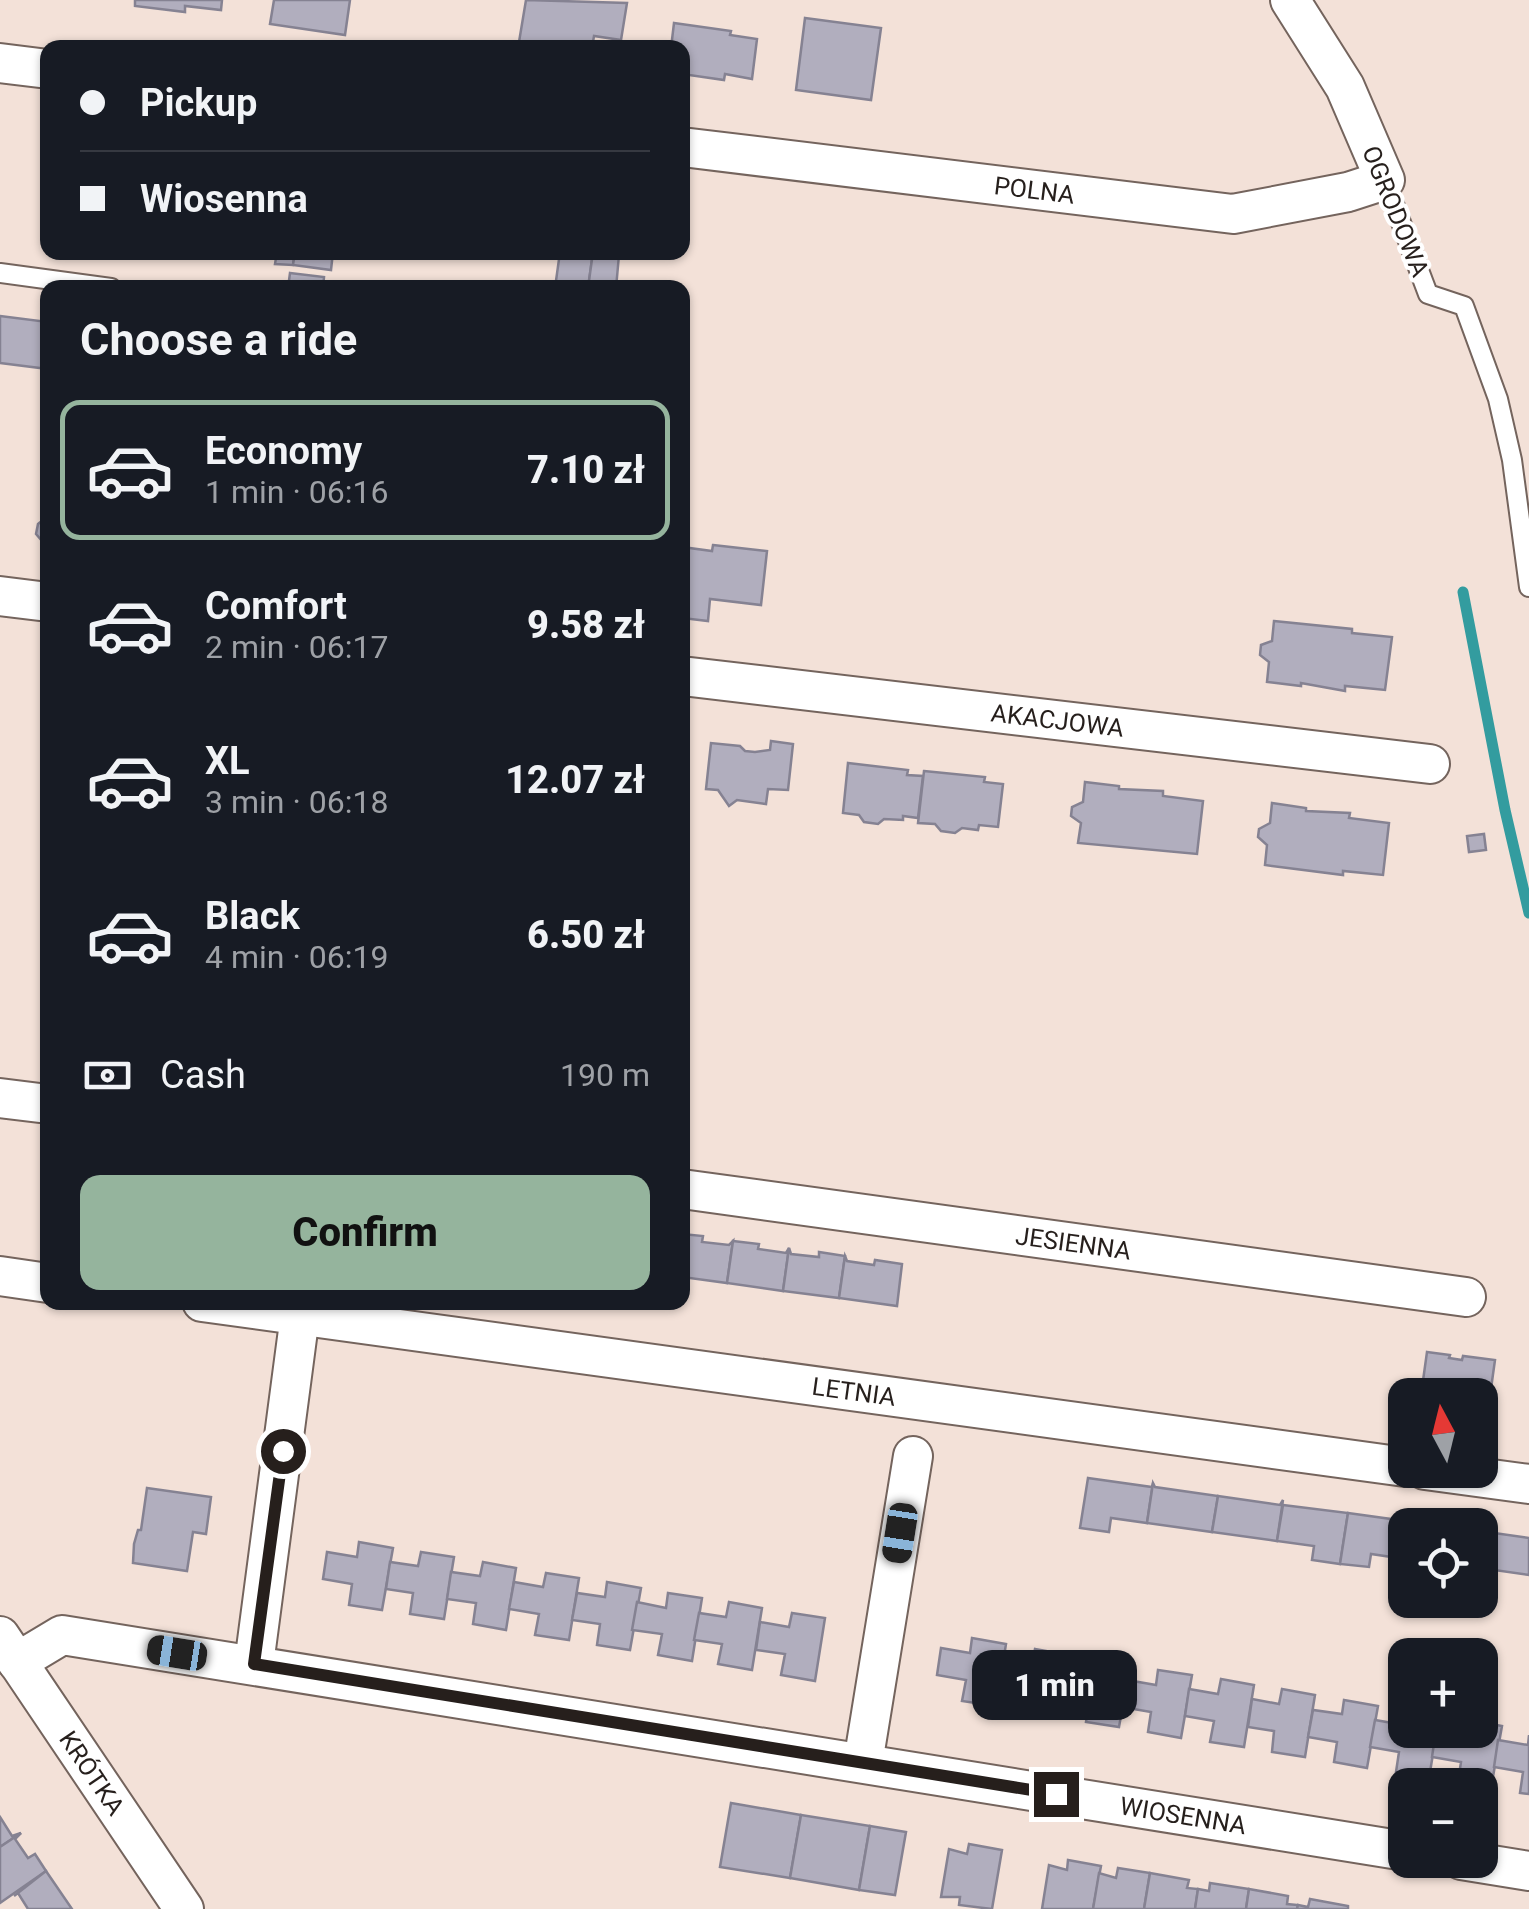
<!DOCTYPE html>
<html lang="en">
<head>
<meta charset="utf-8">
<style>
	:root { --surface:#171b24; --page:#20242c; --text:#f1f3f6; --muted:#9ea1a6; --line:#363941; --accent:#95b49d }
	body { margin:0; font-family:Roboto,sans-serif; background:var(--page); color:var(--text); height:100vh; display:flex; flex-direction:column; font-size:38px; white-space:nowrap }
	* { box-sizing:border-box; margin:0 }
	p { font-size:32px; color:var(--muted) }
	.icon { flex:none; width:55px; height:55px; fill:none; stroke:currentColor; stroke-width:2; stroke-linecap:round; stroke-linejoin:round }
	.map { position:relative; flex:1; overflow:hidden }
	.panel { position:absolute; left:40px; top:280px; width:650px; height:1030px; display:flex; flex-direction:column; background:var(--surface); border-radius:20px; box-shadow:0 2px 8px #0004 }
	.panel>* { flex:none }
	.top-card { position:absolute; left:40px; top:40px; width:650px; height:220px; border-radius:20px; box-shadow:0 2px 8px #0004; display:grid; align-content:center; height:220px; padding:0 40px; background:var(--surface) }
	.needle { width:65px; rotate:353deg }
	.buttons { position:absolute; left:1388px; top:1378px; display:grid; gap:20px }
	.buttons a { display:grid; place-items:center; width:110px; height:110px; border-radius:20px; background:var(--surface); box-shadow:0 2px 8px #0004; font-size:50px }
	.end { position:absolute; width:45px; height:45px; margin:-22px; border:12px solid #261f1c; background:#fff; box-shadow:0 0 0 5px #fff }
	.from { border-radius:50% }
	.bubble { position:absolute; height:70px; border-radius:20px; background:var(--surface); box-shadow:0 2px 8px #0004; font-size:32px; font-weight:800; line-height:70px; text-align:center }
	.car { position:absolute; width:30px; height:60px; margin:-30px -15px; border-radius:12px; box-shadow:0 0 8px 2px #0007; background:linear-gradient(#222 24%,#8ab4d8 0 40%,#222 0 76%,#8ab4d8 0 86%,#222 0) }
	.top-card b { display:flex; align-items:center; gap:35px; height:95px; font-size:38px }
	.top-card b+b { border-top:2px solid var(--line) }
	.top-card i { width:25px; height:25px; background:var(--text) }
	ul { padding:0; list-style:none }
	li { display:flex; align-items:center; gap:30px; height:140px; margin:0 20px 15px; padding:0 20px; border:5px solid transparent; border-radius:20px }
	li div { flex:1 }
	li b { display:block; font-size:38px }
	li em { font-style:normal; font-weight:800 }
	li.on { border-color:var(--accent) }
	li>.icon { width:90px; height:90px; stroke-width:1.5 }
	h2 { padding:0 40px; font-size:45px; line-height:120px }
	.pay { display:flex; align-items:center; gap:25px; height:110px; padding:0 40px; font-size:38px }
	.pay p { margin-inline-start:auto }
	.cta { display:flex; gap:20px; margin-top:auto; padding:20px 40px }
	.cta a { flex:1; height:115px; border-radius:20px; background:var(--accent); color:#111; font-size:40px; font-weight:800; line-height:115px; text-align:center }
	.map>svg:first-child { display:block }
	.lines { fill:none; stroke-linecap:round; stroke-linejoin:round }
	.stream { stroke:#339c9f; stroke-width:11 }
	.building { fill:#b1aebe; stroke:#858292; stroke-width:2.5 }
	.lane-casing { stroke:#74645d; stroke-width:22 }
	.street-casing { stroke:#74645d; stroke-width:42 }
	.lane { stroke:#fff; stroke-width:18 }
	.street { stroke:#fff; stroke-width:38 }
	.route { stroke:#261f1c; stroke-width:12 }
	.labels { text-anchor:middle; stroke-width:8; stroke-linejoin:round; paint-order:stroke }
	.street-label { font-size:25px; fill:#261f1c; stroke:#fff }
</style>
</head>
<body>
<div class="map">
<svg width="1529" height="1909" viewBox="0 0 1529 1909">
	<rect width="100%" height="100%" fill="#f3e1d8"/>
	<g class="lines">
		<path class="stream" d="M1463,592L1505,810L1529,913"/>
	</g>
	<g class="building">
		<path d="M135,0H222L221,10L185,6V12L135,6Z"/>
		<path d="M274,0H350L345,35L270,24Z"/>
		<path d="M526,0L627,3L621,40L594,36L592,48H518Z"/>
		<path d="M805,18L881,28L871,100L796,90Z"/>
		<path d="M674,23L731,31L730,35L757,39L752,79L725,74L724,80L682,74V48H671Z"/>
		<path d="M277,252H295L293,265L275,264Z"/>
		<path d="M295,252H333L331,270L293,265Z"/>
		<path d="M560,252H593L588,288H555Z"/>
		<path d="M593,252L619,255L616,288H588Z"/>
		<path d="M290,273L324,277L323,288H288Z"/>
		<path d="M0,316L48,322V369L0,363Z"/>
		<path d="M48,484V543L43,542L36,534L38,524L43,520Z"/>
		<path d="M713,545L767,551L761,605L710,599L708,621L682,618V547L712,551Z"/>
		<path d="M1274,621L1352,629V633L1392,637L1385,690L1345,686V691L1301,683V686L1267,682L1269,662L1260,655L1261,645L1272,641Z"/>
		<path d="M771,741L793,744L788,790L768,789L766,804L737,800L729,806L718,790L706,789L711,743L740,746L745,751L755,752L770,750Z"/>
		<path d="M848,763L908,770L907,775L923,776L918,818L903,816V820L884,819L878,824L864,822L859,815L843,813Z"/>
		<path d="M924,771L985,777L984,782L1003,784L998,827L979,825L978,830L962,828L955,833L941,831L935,824L918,823Z"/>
		<path d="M1085,782L1119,786V789L1163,791V796L1203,801L1197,854L1078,843L1081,823L1071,816L1072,807L1083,802Z"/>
		<path d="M1272,803L1306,808V811L1350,813L1349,818L1389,823L1383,875L1343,871V875L1265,865L1267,845L1258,837L1259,829L1270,823Z"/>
		<path d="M1484,834L1486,850L1469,852L1467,836Z"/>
		<path d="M682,1234L703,1236L702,1242L729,1245L733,1241L727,1283L682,1277Z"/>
		<path d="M733,1241L759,1244L758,1249L786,1253L789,1248L783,1291L727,1283Z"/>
		<path d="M789,1248L791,1254L819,1257V1252L845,1256L839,1298L783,1291Z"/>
		<path d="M845,1256L847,1261L874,1265L875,1260L902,1264L897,1306L839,1298Z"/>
		<path d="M1427,1352L1450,1355L1449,1358L1462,1360L1463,1356L1495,1360L1488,1410L1480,1409V1395H1421Z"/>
		<path d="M1088,1478L1152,1487L1153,1483L1147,1523L1111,1518L1109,1532L1080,1528Z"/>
		<path d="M1153,1483L1155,1487L1218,1496L1212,1532L1147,1523Z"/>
		<path d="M147,1488L211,1497L206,1534L193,1532L187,1571L133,1563L134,1544L138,1530H141Z"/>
		<path d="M1218,1496L1280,1505L1283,1500L1277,1541L1212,1532Z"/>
		<path d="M1283,1505L1348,1513L1340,1564L1312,1560L1314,1546L1277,1541Z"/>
		<path d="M1348,1513L1413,1522L1414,1518L1413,1525H1405V1559L1371,1554L1369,1567L1340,1564Z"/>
		<path d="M1480,1531L1529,1538V1575L1480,1568Z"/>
		<path d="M359,1542L393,1548L382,1610L349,1605L352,1584L323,1579L327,1552L357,1557Z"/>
		<path d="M421,1552L454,1557L444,1619L410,1614L413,1593L386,1589L390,1562L418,1566Z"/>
		<path d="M483,1562L516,1568L506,1630L473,1624L476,1603L447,1599L451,1572L480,1576Z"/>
		<path d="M546,1573L579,1578L569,1640L535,1635L539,1614L509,1609L514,1582L543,1587Z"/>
		<path d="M607,1582L641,1588L630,1650L597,1645L600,1624L572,1620L577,1593L605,1597Z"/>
		<path d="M668,1593L702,1598L692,1661L658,1655L662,1634L632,1630L637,1602L666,1608Z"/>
		<path d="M729,1602L762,1608L752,1670L718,1664L722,1644L694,1640L699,1613L726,1617Z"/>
		<path d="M792,1613L825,1618L815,1681L781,1675L785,1654L756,1650L760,1622L789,1627Z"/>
		<path d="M972,1638L1006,1644L996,1706L962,1701L966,1680L937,1675L941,1648L970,1653Z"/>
		<path d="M1035,1649L1068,1655L1058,1717L1025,1711L1028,1691L999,1686L1003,1659L1032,1663Z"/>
		<path d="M1096,1659L1130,1665L1119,1727L1086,1722L1089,1702L1062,1697L1065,1671L1093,1674Z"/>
		<path d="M1158,1670L1192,1675L1181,1738L1148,1732L1151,1712L1122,1707L1127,1680L1156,1685Z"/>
		<path d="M1221,1679L1254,1685L1244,1747L1210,1742L1214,1721L1185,1716L1189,1689L1218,1694Z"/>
		<path d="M1282,1689L1315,1695L1305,1757L1272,1752L1274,1731L1248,1727L1252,1699L1279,1704Z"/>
		<path d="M1344,1700L1378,1706L1367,1768L1334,1762L1337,1742L1308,1737L1313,1710L1342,1714Z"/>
		<path d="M1405,1718V1730H1437L1429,1778L1396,1772L1399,1752L1370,1747L1375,1720L1404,1725Z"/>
		<path d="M1480,1722L1502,1726L1491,1788L1458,1782L1461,1762L1432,1757L1436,1730L1466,1735V1730H1480Z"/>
		<path d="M1529,1735V1794L1520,1793L1523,1772L1494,1767L1498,1740L1528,1745Z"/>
		<path d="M731,1803L801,1815L790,1878L720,1867Z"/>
		<path d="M801,1815L870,1826L859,1890L790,1878Z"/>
		<path d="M0,1817L12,1836L21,1833L0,1847Z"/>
		<path d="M870,1826L906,1832L895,1895L859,1890Z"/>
		<path d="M21,1833L15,1839L28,1858L35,1854L46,1871L0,1903V1847Z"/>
		<path d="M969,1844L1002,1850L992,1909L959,1905L960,1897H941L949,1849L967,1854Z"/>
		<path d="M1068,1860L1101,1866L1093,1909H1042L1049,1865L1067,1870Z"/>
		<path d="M1118,1868L1150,1873L1144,1909H1093L1099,1873L1116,1878Z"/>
		<path d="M46,1871L72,1909H28L18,1893L14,1896Z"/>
		<path d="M1150,1873L1189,1880L1187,1888L1198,1889L1195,1909H1144Z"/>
		<path d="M1210,1883L1249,1889L1246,1909H1195L1198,1889L1209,1891Z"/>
		<path d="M1249,1889L1288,1896L1287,1904L1298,1905L1297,1909H1246Z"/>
		<path d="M1310,1899L1348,1906V1909H1297L1298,1905L1308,1907Z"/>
	</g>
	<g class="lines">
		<g class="lane-casing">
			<g id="lane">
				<path d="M1385,180L1428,294L1464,306L1498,399L1512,460L1529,587"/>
				<path d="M0,273L111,288"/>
			</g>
		</g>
		<g class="street-casing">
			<g id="street">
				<path d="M0,63L48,69"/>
				<path id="s1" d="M682,147L1233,214L1348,192L1385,180L1345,87L1290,0"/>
				<path d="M0,596L48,602"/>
				<path id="s2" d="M682,676L1430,764"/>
				<path d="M0,1098L48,1104"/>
				<path id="s3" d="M682,1189L1466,1297"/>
				<path d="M0,1276L48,1283"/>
				<path id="s4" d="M202,1302L1405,1467"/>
				<path d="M1425,1470L1529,1484"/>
				<path id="s5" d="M0,1636L184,1909"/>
				<path id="s6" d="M17,1662L62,1635L1405,1851"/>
				<path d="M254,1664L300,1315"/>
				<path d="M863,1763L913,1456"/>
				<path d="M1461,1860L1529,1871"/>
			</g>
		</g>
		<use href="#lane" class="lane"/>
		<use href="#street" class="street"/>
	</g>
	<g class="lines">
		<path class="route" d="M283,1451L254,1664L1056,1794"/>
	</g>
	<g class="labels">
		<g class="street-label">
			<text dy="9" stroke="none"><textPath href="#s1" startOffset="355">POLNA</textPath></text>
			<text transform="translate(1396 211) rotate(68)" y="9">OGRODOWA</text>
			<text dy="9" stroke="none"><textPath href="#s2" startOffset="378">AKACJOWA</textPath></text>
			<text dy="9" stroke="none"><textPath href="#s3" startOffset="395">JESIENNA</textPath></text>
			<text dy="9" stroke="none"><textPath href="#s4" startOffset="658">LETNIA</textPath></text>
			<text dy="9" stroke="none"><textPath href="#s5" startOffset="165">KRÓTKA</textPath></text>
			<text dy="9" stroke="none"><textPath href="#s6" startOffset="1188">WIOSENNA</textPath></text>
		</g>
	</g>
</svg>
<div class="buttons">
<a><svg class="needle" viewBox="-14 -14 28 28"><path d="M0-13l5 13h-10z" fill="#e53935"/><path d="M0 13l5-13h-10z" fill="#9ea1a6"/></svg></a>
<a><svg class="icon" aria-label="locate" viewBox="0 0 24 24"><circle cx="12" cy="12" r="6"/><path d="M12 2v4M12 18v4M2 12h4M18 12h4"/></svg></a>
<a>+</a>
<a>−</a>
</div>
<i class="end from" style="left:283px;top:1451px"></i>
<i class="end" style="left:1056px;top:1794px"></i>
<div class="bubble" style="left:972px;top:1650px;width:165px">1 min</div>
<i class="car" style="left:900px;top:1533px;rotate:189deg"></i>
<i class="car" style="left:177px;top:1653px;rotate:279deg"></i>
<div class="top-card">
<b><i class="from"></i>Pickup</b>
<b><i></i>Wiosenna</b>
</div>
<section class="panel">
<h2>Choose a ride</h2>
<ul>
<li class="on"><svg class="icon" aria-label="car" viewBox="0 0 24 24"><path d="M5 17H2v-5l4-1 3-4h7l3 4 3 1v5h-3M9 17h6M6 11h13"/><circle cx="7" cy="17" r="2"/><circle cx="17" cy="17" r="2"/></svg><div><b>Economy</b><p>1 min · 06:16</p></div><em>7.10 zł</em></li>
<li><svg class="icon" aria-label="car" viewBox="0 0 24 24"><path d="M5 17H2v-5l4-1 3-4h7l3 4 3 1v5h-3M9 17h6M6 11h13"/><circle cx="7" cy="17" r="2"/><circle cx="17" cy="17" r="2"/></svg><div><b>Comfort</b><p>2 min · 06:17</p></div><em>9.58 zł</em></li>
<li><svg class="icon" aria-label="car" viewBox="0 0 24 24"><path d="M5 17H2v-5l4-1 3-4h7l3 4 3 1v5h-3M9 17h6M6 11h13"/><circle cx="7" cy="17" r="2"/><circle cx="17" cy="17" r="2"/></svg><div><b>XL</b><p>3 min · 06:18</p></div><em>12.07 zł</em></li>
<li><svg class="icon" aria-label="car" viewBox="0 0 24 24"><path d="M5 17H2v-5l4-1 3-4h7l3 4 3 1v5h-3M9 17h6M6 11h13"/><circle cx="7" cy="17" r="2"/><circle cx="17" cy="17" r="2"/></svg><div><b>Black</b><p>4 min · 06:19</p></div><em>6.50 zł</em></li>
</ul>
<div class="pay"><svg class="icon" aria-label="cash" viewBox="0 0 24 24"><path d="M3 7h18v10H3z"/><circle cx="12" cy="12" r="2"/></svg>Cash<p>190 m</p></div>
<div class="cta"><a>Confirm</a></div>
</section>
</div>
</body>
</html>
